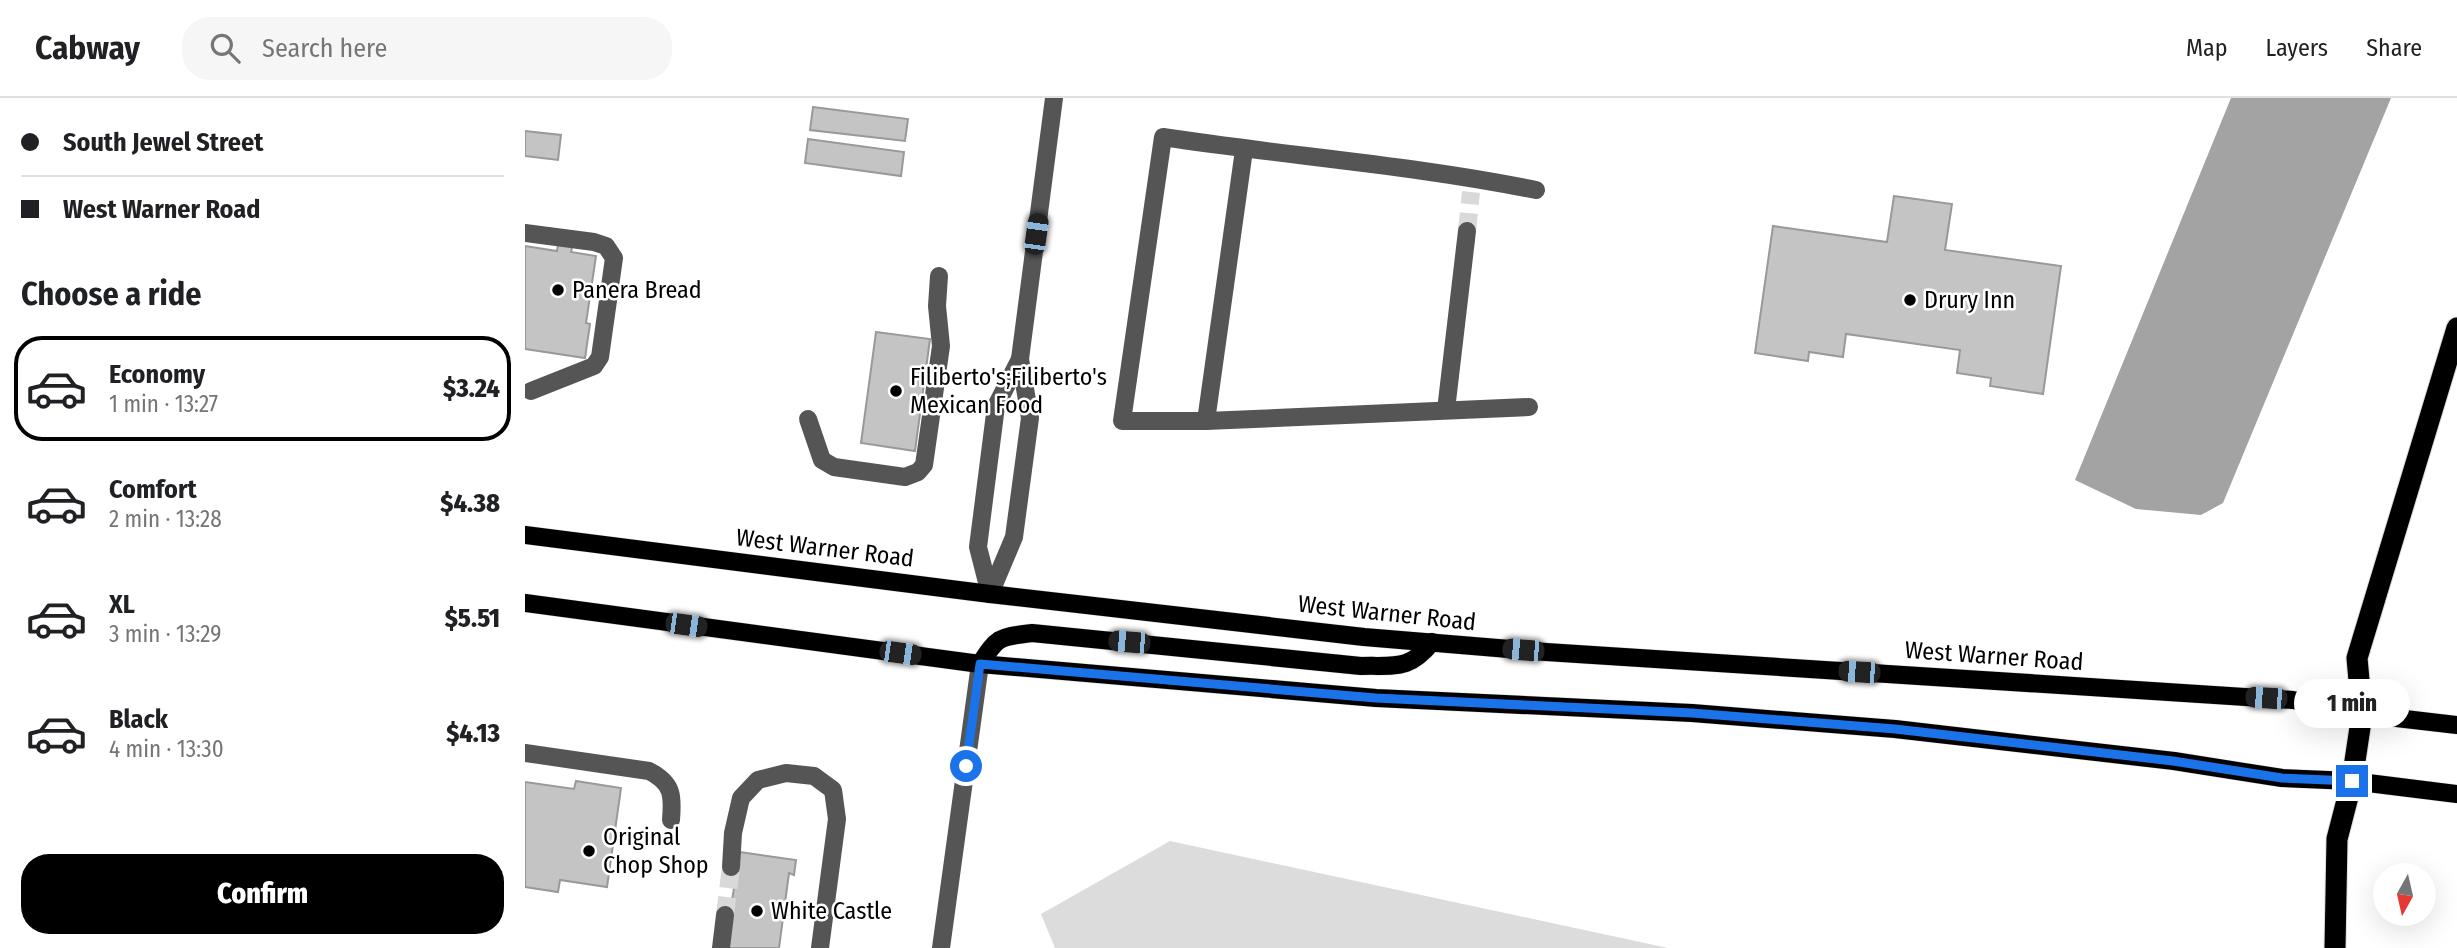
<!DOCTYPE html>
<html lang="en">
<head>
<meta charset="utf-8">
<style>
	:root { --surface:#fff; --page:#f6f6f6; --text:#202124; --muted:#757577; --line:#e0e0e0; --accent:#000 }
	body { margin:0; font-family:"Fira Sans Condensed",sans-serif; background:var(--page); color:var(--text); height:100vh; display:flex; flex-direction:column; font-size:26px; white-space:nowrap }
	* { box-sizing:border-box; margin:0 }
	p { font-size:23px; color:var(--muted) }
	.icon { flex:none; width:38px; height:38px; fill:none; stroke:currentColor; stroke-width:2; stroke-linecap:round; stroke-linejoin:round }
	.map { position:relative; flex:1; overflow:hidden }
	.drawer { display:flex; flex-direction:column; background:var(--surface); width:525px }
	.drawer>* { flex:none }
	.guide { display:grid; align-content:center; height:154px; padding:0 21px; background:var(--surface) }
	.needle { width:46px; rotate:188deg }
	.buttons { position:absolute; left:1848px; top:765px; display:grid; gap:14px }
	.buttons a { display:grid; place-items:center; width:63px; height:63px; border-radius:50%; background:var(--surface); box-shadow:0 7px 28px #0002; font-size:35px }
	.end { position:absolute; width:32px; height:32px; margin:-16px; border:9px solid #1a73e8; background:#fff; box-shadow:0 0 0 4px #fff }
	.from { border-radius:50% }
	.bubble { position:absolute; height:49px; border-radius:24px; background:var(--surface); box-shadow:0 7px 28px #0002; font-size:23px; font-weight:800; line-height:49px; text-align:center }
	.car { position:absolute; width:21px; height:42px; margin:-21px -10px; border-radius:9px; box-shadow:0 0 5px 2px #0007; background:linear-gradient(#222 24%,#8ab4d8 0 40%,#222 0 76%,#8ab4d8 0 86%,#222 0) }
	.guide b { display:flex; align-items:center; gap:24px; height:66px; font-size:26px }
	.guide b+b { border-top:2px solid var(--line) }
	.guide i { width:18px; height:18px; background:var(--text) }
	ul { padding:0; list-style:none }
	li { display:flex; align-items:center; gap:21px; height:105px; margin:0 14px 10px; padding:0 7px; border:4px solid transparent; border-radius:28px }
	li div { flex:1 }
	li b { display:block; font-size:26px }
	li em { font-style:normal; font-weight:800 }
	li.on { border-color:var(--accent) }
	li>.icon { width:63px; height:63px; stroke-width:1.5 }
	h2 { padding:0 21px; font-size:32px; line-height:84px }
	.primary-button { display:flex; gap:14px; margin-top:auto; padding:14px 21px }
	.primary-button a { flex:1; height:80px; border-radius:28px; background:var(--accent); color:#fff; font-size:28px; font-weight:800; line-height:80px; text-align:center }
	header { display:flex; align-items:center; gap:42px; box-sizing:border-box; height:98px; padding:0 35px; background:var(--surface); border-bottom:2px solid var(--line) }
	header strong { font-size:33px }
	nav { display:flex; gap:38px; margin-inline-start:auto; font-size:24px }
	.search { width:490px; height:63px; background:var(--page); display:flex; align-items:center; gap:18px; box-sizing:border-box; padding:0 24px; border-radius:28px; color:var(--muted); font-size:26px }
	main { display:flex; flex:1; min-height:0 }
	.map>svg:first-child { display:block }
	.green { fill:#dcdcdc }
	.water { fill:#a3a3a3 }
	.building { fill:#c4c4c4; stroke:#999; stroke-width:2 }
	.lines { fill:none; stroke-linecap:round; stroke-linejoin:round }
	.minor-tunnel { stroke:#d9d9d9; stroke-width:18; stroke-dasharray:18 9; stroke-linecap:butt }
	.major-casing { stroke:#dbdbdb; stroke-width:19 }
	.highway-casing { stroke:#dbdbdb; stroke-width:23 }
	.minor { stroke:#555; stroke-width:18 }
	.major { stroke:#000; stroke-width:18 }
	.highway { stroke:#000; stroke-width:21 }
	.route { stroke:#1a73e8; stroke-width:9 }
	.poi-dot { fill:#000; stroke:#fff; stroke-width:2.5 }
	.labels { text-anchor:middle; stroke-width:5; stroke-linejoin:round; paint-order:stroke }
	.poi-label { font-size:24px; fill:#000; stroke:#fff; text-anchor:start }
	.street-label { font-size:24px; fill:#000; stroke:#fff }
</style>
</head>
<body>
<header>
<strong>Cabway</strong>
<div class="search"><svg class="icon" aria-label="search" viewBox="0 0 24 24"><circle cx="10" cy="10" r="6"/><path d="M15 15l6 6"/></svg>Search here</div>
<nav><a>Map</a><a>Layers</a><a>Share</a></nav>
</header>
<main>
<section class="drawer">
<div class="guide">
<b><i class="from"></i>South Jewel Street</b>
<b><i></i>West Warner Road</b>
</div>
<h2>Choose a ride</h2>
<ul>
<li class="on"><svg class="icon" aria-label="car" viewBox="0 0 24 24"><path d="M5 17H2v-5l4-1 3-4h7l3 4 3 1v5h-3M9 17h6M6 11h13"/><circle cx="7" cy="17" r="2"/><circle cx="17" cy="17" r="2"/></svg><div><b>Economy</b><p>1 min · 13:27</p></div><em>$3.24</em></li>
<li><svg class="icon" aria-label="car" viewBox="0 0 24 24"><path d="M5 17H2v-5l4-1 3-4h7l3 4 3 1v5h-3M9 17h6M6 11h13"/><circle cx="7" cy="17" r="2"/><circle cx="17" cy="17" r="2"/></svg><div><b>Comfort</b><p>2 min · 13:28</p></div><em>$4.38</em></li>
<li><svg class="icon" aria-label="car" viewBox="0 0 24 24"><path d="M5 17H2v-5l4-1 3-4h7l3 4 3 1v5h-3M9 17h6M6 11h13"/><circle cx="7" cy="17" r="2"/><circle cx="17" cy="17" r="2"/></svg><div><b>XL</b><p>3 min · 13:29</p></div><em>$5.51</em></li>
<li><svg class="icon" aria-label="car" viewBox="0 0 24 24"><path d="M5 17H2v-5l4-1 3-4h7l3 4 3 1v5h-3M9 17h6M6 11h13"/><circle cx="7" cy="17" r="2"/><circle cx="17" cy="17" r="2"/></svg><div><b>Black</b><p>4 min · 13:30</p></div><em>$4.13</em></li>
</ul>
<div class="primary-button"><a>Confirm</a></div>
</section>
<div class="map">
<svg width="1932" height="850" viewBox="0 0 1932 850">
	<rect width="100%" height="100%" fill="#fff"/>
	<path class="green" d="M645,743L1143,850H530L516,816Z"/>
	<path class="water" d="M1706,0H1866L1698,405L1676,417L1611,411L1550,382Z"/>
	<g class="building">
		<path d="M288,9L383,21L380,43L285,32Z"/>
		<path d="M0,33L36,37L33,62L0,58Z"/>
		<path d="M283,41L379,54L376,78L280,65Z"/>
		<path d="M1369,98L1427,106L1420,152L1536,168L1518,296L1465,288L1466,280L1432,275L1435,252L1321,236L1318,259L1284,254L1283,263L1230,255L1248,128L1362,144Z"/>
		<path d="M34,142L48,145L46,154L71,158L61,225L65,226L60,260L0,251V148L32,153Z"/>
		<path d="M351,234L405,241L390,353L336,345Z"/>
		<path d="M51,683L96,690L82,789L35,782L33,794L0,789V684L49,691Z"/>
		<path d="M215,754L271,762L269,777L264,775L254,850H199Z"/>
	</g>
	<g class="lines">
		<g class="minor-tunnel">
			<path d="M942,133L946,94"/>
			<path d="M200,817L206,769"/>
		</g>
		<g class="major-casing">
			<g id="major">
				<path d="M0,437L465,496L839,539L1021,554L1768,602L1837,616L1932,627"/>
				<path d="M0,505L455,566L851,600L1167,615L1370,631L1649,663L1757,680L1827,683L1932,696"/>
				<path d="M455,566C473,538 474,539 507,535L836,568C870,567 884,573 907,544"/>
			</g>
		</g>
		<g class="highway-casing">
			<path id="highway" d="M1810,850L1812,741L1827,683L1837,616L1832,560L1932,230"/>
		</g>
		<g class="minor">
			<path d="M0,135L69,144L81,148L89,160L75,259L69,268L6,293"/>
			<path d="M1004,309L681,323H597L638,39C762,58 888,67 1011,92"/>
			<path d="M921,312L942,133"/>
			<path d="M283,321L297,362L309,369L380,379L393,374L399,367L416,248L412,208L414,178"/>
			<path d="M681,323L719,52"/>
			<path d="M465,496L489,439L505,320L495,261L529,0"/>
			<path d="M465,496L453,449L471,308L495,261"/>
			<path d="M0,655L124,673C148,685 148,698 146,722"/>
			<path d="M206,769L208,735L216,700L233,682L261,675L289,678L308,692L312,721L295,850"/>
			<path d="M196,850L200,817"/>
			<path d="M416,850L455,566"/>
		</g>
		<use href="#major" class="major"/>
		<use href="#highway" class="highway"/>
	</g>
	<g class="lines">
		<path class="route" d="M441,668L455,566L851,600L1167,615L1370,631L1648,663L1757,680L1827,683"/>
	</g>
	<g class="poi-dot">
		<circle cx="33" cy="192" r="7"/>
		<circle cx="1385" cy="202" r="7"/>
		<circle cx="371" cy="293" r="7"/>
		<circle cx="64" cy="753" r="7"/>
		<circle cx="232" cy="813" r="7"/>
	</g>
	<g class="labels">
		<g class="poi-label">
			<text x="47" y="200">Panera Bread</text>
			<text x="1399" y="210">Drury Inn</text>
			<text x="385" y="287">Filiberto's;Filiberto's<tspan x="385" dy="28">Mexican Food</tspan></text>
			<text x="78" y="747">Original<tspan x="78" dy="28">Chop Shop</tspan></text>
			<text x="246" y="821">White Castle</text>
		</g>
		<g class="street-label">
			<text transform="translate(300 450) rotate(7)" y="8">West Warner Road</text>
			<text transform="translate(862 515) rotate(6)" y="8">West Warner Road</text>
			<text transform="translate(1469 558) rotate(4)" y="8">West Warner Road</text>
		</g>
	</g>
</svg>
<div class="buttons">
<a><svg class="needle" viewBox="-14 -14 28 28"><path d="M0-13l5 13h-10z" fill="#e53935"/><path d="M0 13l5-13h-10z" fill="#757577"/></svg></a>
</div>
<i class="end from" style="left:441px;top:668px"></i>
<i class="end" style="left:1827px;top:683px"></i>
<div class="bubble" style="left:1769px;top:581px;width:116px">1 min</div>
<i class="car" style="left:511px;top:136px;rotate:8deg"></i>
<i class="car" style="left:161px;top:527px;rotate:98deg"></i>
<i class="car" style="left:604px;top:544px;rotate:275deg"></i>
<i class="car" style="left:998px;top:552px;rotate:275deg"></i>
<i class="car" style="left:375px;top:555px;rotate:98deg"></i>
<i class="car" style="left:1334px;top:574px;rotate:274deg"></i>
<i class="car" style="left:1741px;top:600px;rotate:274deg"></i>
</div>
</main>
</body>
</html>
